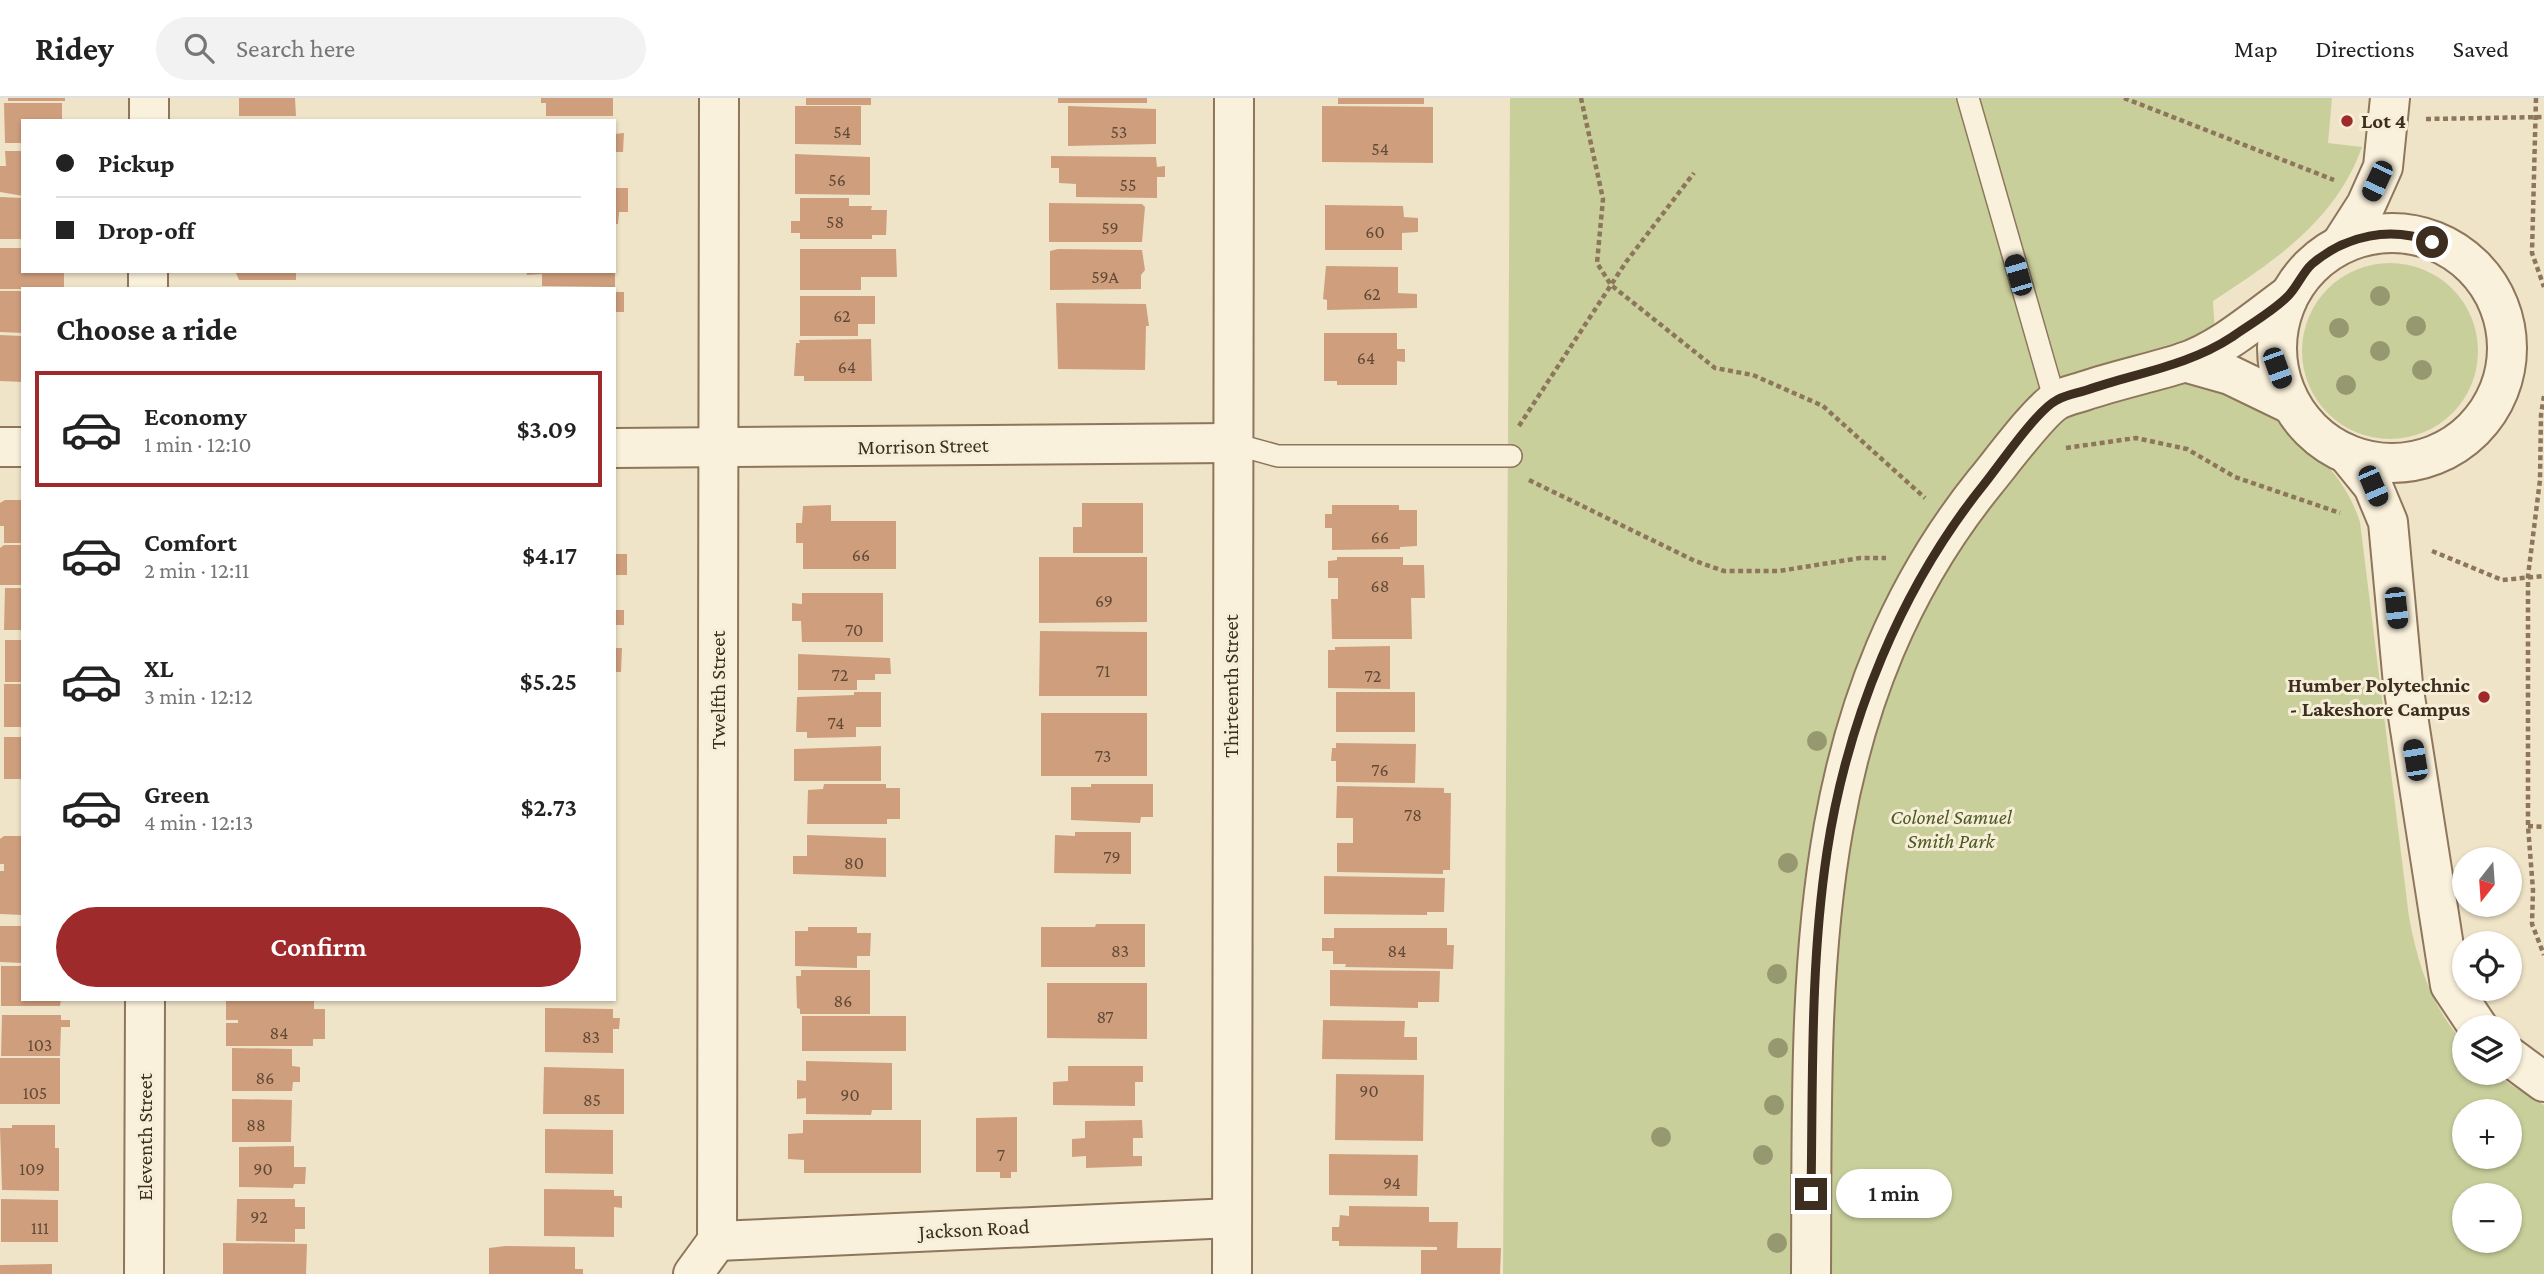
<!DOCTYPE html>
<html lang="en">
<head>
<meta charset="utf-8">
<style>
	:root { --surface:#fff; --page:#f2f2f2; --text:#222; --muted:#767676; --line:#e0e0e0; --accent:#9e2a2b }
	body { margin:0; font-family:"Crimson Pro",serif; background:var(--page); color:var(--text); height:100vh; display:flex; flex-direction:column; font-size:26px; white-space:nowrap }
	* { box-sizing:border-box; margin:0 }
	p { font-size:23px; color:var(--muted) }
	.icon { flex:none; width:38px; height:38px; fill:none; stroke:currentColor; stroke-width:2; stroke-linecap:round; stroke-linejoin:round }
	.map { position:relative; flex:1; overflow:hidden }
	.sheet { position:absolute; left:21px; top:189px; width:595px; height:714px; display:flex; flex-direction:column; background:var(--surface); border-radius:0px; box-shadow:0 2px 5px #0004 }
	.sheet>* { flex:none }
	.banner { position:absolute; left:21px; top:21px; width:595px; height:154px; border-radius:0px; box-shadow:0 2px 5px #0004; display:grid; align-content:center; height:154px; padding:0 35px; background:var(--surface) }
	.needle { width:46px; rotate:197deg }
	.tools { position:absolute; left:2452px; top:749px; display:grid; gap:14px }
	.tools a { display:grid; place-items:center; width:70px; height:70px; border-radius:50%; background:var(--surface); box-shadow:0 2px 5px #0004; font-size:35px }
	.end { position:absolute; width:32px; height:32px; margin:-16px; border:9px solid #3d2e20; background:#fff; box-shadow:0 0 0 4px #fff }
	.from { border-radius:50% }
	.bubble { position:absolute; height:49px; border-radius:24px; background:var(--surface); box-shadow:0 2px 5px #0004; font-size:23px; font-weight:600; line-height:49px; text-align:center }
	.car { position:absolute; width:21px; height:42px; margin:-21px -10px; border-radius:9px; box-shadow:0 0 5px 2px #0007; background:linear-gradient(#222 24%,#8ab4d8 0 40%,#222 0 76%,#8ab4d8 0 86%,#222 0) }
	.banner b { display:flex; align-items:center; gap:24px; height:66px; font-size:26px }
	.banner b+b { border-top:2px solid var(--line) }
	.banner i { width:18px; height:18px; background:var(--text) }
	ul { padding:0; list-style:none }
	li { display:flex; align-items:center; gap:21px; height:116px; margin:0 14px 10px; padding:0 21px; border:4px solid transparent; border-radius:0px }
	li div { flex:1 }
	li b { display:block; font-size:26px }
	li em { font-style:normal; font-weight:600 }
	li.selected { border-color:var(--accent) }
	li>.icon { width:63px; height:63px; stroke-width:1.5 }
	h2 { padding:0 35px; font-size:32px; line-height:84px }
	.action { display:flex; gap:14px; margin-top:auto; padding:14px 35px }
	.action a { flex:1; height:80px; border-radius:42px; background:var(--accent); color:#fff; font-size:28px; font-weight:600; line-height:80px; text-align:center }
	header { display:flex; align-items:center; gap:42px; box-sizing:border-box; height:98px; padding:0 35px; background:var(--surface); border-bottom:2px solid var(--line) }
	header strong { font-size:33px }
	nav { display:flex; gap:38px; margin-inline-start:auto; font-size:24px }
	.search { width:490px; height:63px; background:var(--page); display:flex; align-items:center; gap:18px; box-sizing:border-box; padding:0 24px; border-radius:38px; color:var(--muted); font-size:26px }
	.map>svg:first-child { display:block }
	.green { fill:#c9cf9b; fill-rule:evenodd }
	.building { fill:#cf9f7d }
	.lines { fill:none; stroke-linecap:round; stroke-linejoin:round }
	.service-casing { stroke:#8d765c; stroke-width:24 }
	.minor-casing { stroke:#8d765c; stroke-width:42 }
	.path { stroke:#8d765c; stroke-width:4.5; stroke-dasharray:5 3.5; stroke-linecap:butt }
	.service { stroke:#faf1dc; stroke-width:21 }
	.minor { stroke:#faf1dc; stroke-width:38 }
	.tree { fill:#96986f }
	.route { stroke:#3d2e20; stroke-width:9 }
	.poi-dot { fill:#9e2a2b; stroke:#f7eed8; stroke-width:2.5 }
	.labels { text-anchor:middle; stroke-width:6; stroke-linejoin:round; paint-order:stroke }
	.number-label { font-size:18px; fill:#624a37 }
	.poi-label { font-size:21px; font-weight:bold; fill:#3d2e20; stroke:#f7eed8; text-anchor:start }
	.street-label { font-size:21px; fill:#3d2e20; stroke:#f7eed8 }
	.park-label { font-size:21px; font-style:italic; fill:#4d5a26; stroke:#f7eed8 }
</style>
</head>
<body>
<header>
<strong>Ridey</strong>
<div class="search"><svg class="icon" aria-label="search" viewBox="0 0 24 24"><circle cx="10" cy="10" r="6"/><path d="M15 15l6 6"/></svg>Search here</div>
<nav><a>Map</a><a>Directions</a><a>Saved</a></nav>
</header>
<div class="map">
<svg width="2544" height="1176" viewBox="0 0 2544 1176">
	<rect width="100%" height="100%" fill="#f0e4c8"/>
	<g class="green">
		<path d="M1510,0H2332L2328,45L2362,49C2336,122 2276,162 2213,203L2218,288C2274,318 2340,360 2360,424L2409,819C2418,867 2431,908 2464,945V975H2492L2544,1007V1176H1503ZM2464,1013H2510V1059H2464ZM2464,1097H2510V1143H2464Z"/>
		<circle cx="2390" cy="253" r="88"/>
	</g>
	<g class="building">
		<rect x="8" y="0" width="57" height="3"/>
		<path d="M239,0H295L296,18H239Z"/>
		<path d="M541,0H613V18H546V5H541Z"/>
		<rect x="806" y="0" width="65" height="7"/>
		<rect x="1058" y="0" width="89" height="5"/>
		<rect x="1338" y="0" width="86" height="6"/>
		<path d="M4,5H62V23H23V45H5Z"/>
		<path d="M795,8H861V47L795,46Z"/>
		<path d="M1068,8L1156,11V46L1068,48Z"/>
		<path d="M1322,8L1433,9V65L1322,64Z"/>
		<path d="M624,35L623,54H614V36Z"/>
		<path d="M5,53H23V98L0,94V68H6Z"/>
		<path d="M795,56L870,59V97L795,96Z"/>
		<path d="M1051,58L1156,59L1157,69L1165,68V79H1157V100L1076,99V86L1059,85V70H1051Z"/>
		<path d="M614,90H628V114H619L618,126H614Z"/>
		<path d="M0,99L23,100V141H0Z"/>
		<path d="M800,100H849V108H872L871,112H887L886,137H872V141H800V135H791V123H800Z"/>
		<path d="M1049,105L1142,106L1145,109L1142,144H1049Z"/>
		<path d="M1325,107L1403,108L1404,119L1418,120V134L1402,135V152H1325Z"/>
		<path d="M0,150H23V173H64V191H0Z"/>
		<path d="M800,151H896L897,179H861V192H800Z"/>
		<path d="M1058,151L1142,152L1145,172L1141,177V191L1050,192V153Z"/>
		<path d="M1326,168L1398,169V195L1417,196V210L1327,212V202L1323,201Z"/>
		<path d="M235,173H296V182H239Z"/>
		<path d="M526,173H615V189L542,188V176L527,177Z"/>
		<path d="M0,193H23V235L0,234Z"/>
		<rect x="614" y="194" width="10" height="20"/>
		<path d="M800,198H875V226H858V238H800Z"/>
		<path d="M1056,205L1146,206L1149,228H1146L1145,272L1058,271Z"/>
		<path d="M1324,235H1397V251H1405V264L1397,263V287H1337V283H1324Z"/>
		<path d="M0,237L23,238V284L0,283Z"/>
		<path d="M871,241L872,283H804V278H794L796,245H800L799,242Z"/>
		<path d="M5,402H23V445H4V428H0V405Z"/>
		<path d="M1082,405H1143V455H1073V429H1082Z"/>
		<path d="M831,407V423H896V471H803V445H796V425H802L803,408Z"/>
		<path d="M1332,407H1399V412H1417V448L1400,449V451L1332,452V430H1325V416H1332Z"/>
		<path d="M4,447H23V487H0V450Z"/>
		<rect x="614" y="456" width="13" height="21"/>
		<path d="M1039,459H1147V524L1039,525Z"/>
		<path d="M1337,459H1403V467H1424L1425,500H1411L1412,541H1332L1331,501H1338V480H1328V463L1337,462Z"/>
		<path d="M5,490H23V532H4Z"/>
		<path d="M802,495H883V544H802L801,523H792V505L802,506Z"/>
		<rect x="614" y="512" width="10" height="15"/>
		<path d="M1040,533L1147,534V598H1039Z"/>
		<rect x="5" y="542" width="18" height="42"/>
		<path d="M1390,548V591L1328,590V552H1335V549Z"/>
		<path d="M614,550H622L621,574H614Z"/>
		<path d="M798,556L890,560L891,576H875V582H857V592H798Z"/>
		<rect x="4" y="586" width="19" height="43"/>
		<path d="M854,594H881V629H856V639L807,640V634H796L797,599L854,597Z"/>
		<rect x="1336" y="594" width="79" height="40"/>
		<rect x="1041" y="615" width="106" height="63"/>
		<rect x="4" y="639" width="19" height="42"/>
		<path d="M1336,645L1416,646L1415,685L1336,684V663H1331L1332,650H1336Z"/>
		<path d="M881,648V683H794V651Z"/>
		<path d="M824,686H886V690H900V721H887V726H807L808,692L823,691Z"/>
		<path d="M1091,686H1153V719H1141L1140,725L1071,722V689H1091Z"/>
		<path d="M1337,688L1444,690V695H1451L1450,772H1443V776L1337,774V745H1353V720H1336Z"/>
		<path d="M1075,734H1131V776L1054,775L1055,737L1075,738Z"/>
		<path d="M807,737L886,740V779L793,776V758H807Z"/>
		<path d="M4,738H23V817L0,816V773H4V766H0V741Z"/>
		<path d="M1324,778L1445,780L1444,814H1427V817L1324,816Z"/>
		<path d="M1096,826H1145V869H1041V829H1095Z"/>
		<path d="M0,828H23V865L0,864Z"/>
		<path d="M808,829H857V835H871L870,858H857V870L795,868V833H808Z"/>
		<path d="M1334,830H1447V847H1454L1453,871L1345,869L1346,866H1333V853H1322V840H1334Z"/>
		<path d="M1,868H23V901H61L60,908H1Z"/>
		<path d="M801,872H870V916H800V911L797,910L796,878H801Z"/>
		<path d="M1330,872L1440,873L1439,904H1418V910L1330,908Z"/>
		<path d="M1047,885H1147V941L1047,940Z"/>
		<path d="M226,902L314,903V911H325V941H313V948H226V925H238V922H226Z"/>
		<path d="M545,910L613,911V920H620L619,931H613V955L545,954Z"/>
		<path d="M2,917H61V922H70V929H61L60,958H1Z"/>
		<rect x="802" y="918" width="104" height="35"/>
		<path d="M1323,922L1405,923L1404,939H1417V962L1322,961Z"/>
		<path d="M232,950L292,951V968L300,969V984H293L292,993H232Z"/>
		<rect x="0" y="960" width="60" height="46"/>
		<path d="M806,963L892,965V1012H872L871,1017L806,1016V1000L797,1001V982L806,983Z"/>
		<path d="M1068,968H1143V984H1135V1008L1053,1007V984L1068,983Z"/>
		<path d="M544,969L624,971V1016H543Z"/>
		<path d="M1336,976L1424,977L1423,1043L1335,1042Z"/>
		<path d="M232,1001L292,1002L291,1044H232Z"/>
		<path d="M1017,1019V1074H1011V1080H1000V1074H976V1020Z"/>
		<path d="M803,1022H921V1075H804V1062L788,1061V1036L803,1035Z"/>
		<path d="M1142,1022L1143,1040H1133V1058H1142V1068L1086,1070V1058L1072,1059V1041L1085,1040V1023Z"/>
		<path d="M12,1027H55V1050H59V1093L2,1092L0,1030H12Z"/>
		<path d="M545,1031L613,1032V1076L545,1075Z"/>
		<path d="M294,1048V1069H306L305,1086H294L293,1090L239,1089V1049Z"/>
		<path d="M1329,1056L1418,1057L1417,1098L1329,1097Z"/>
		<path d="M544,1091L614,1092V1098H622V1110L614,1109V1139L544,1138Z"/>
		<path d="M1,1101L58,1102V1144H1Z"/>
		<path d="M237,1101H295V1109H305V1131H295V1144L236,1143Z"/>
		<path d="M1349,1108L1429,1109V1124H1458L1457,1150H1501L1500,1176H1421V1152H1437V1149L1339,1148V1143H1332V1129H1339L1340,1117L1349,1118Z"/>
		<path d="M223,1145L307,1146L306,1176H223Z"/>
		<path d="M505,1148L575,1149V1171H583V1176H489V1150Z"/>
		<path d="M52,1166V1176H0V1167Z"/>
	</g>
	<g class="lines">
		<g class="service-casing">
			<g id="service">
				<path d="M1968,0L2055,303"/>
				<path d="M1231,345L1278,358H1511"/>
			</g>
		</g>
		<g class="minor-casing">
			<g id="minor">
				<path d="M149,23V0"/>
				<circle cx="2392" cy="250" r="115"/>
				<path d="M2341,146L2366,107L2383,69L2390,0"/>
				<path d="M148,191V173"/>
				<path d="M2184,264L2230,277L2290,306"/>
				<path d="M0,349H23"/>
				<path d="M614,350L1231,345"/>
				<path d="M2347,356L2373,388L2388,424L2403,586L2450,887L2478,929"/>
				<path d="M2510,959L2544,984"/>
				<path d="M717,1143L1232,1120"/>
				<path d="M144,1176L145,901"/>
				<path d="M693,1176L717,1143L719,0"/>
				<path d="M1232,1176L1234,0"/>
				<path d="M1811,1176C1813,895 1797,617 1985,384C2000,366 2039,313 2056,303C2064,298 2075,296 2084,293C2117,282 2150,275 2182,265C2221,252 2256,221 2289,197"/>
			</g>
		</g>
		<g class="path">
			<path d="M1581,0L1603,101L1597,165L1611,187L1715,270L1753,277L1823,308L1925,400"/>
			<path d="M2124,0L2334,82"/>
			<path d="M2536,0L2532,155L2544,189"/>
			<path d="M2426,21L2544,19"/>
			<path d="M2544,298L2541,317L2540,382L2528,478V728L2533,792L2532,826L2544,857"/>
			<path d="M1519,328L1626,164L1694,75"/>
			<path d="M2066,350L2136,340L2187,351L2235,379L2340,415"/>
			<path d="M1529,382L1695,463L1724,473H1779L1860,460H1886"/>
			<path d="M2432,453L2502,482L2544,478"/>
			<path d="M2528,728L2544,729"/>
		</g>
		<use href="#service" class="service"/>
		<use href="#minor" class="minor"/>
	</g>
	<g class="tree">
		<circle cx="2380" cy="198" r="10"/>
		<circle cx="2416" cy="228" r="10"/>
		<circle cx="2339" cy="230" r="10"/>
		<circle cx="2380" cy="253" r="10"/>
		<circle cx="2422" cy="272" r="10"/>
		<circle cx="2346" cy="287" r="10"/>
		<circle cx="1817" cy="643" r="10"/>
		<circle cx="1788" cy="765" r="10"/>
		<circle cx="1777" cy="876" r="10"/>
		<circle cx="1778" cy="950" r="10"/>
		<circle cx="1774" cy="1007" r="10"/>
		<circle cx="1661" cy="1039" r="10"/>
		<circle cx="1763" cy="1057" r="10"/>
		<circle cx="1777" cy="1145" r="10"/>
	</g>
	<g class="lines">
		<path class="route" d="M1811,1096C1813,982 1810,867 1827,754C1847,622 1901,489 1985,385C2001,365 2037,312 2057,302C2066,297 2078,295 2087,292C2136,275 2188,268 2232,239C2250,226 2274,213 2289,197C2298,187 2303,174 2312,166C2346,137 2391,128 2432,144"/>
	</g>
	<g class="poi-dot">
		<circle cx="2347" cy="23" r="7"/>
		<circle cx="2484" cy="599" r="7"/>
	</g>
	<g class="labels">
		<g class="number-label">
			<text x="842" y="40">54</text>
			<text x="1119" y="40">53</text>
			<text x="1380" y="57">54</text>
			<text x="837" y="88">56</text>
			<text x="1128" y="93">55</text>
			<text x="835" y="130">58</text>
			<text x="1110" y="136">59</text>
			<text x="1375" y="140">60</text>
			<text x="1105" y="185">59A</text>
			<text x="1372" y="202">62</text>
			<text x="842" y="224">62</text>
			<text x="1366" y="266">64</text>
			<text x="847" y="275">64</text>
			<text x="1380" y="445">66</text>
			<text x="861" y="463">66</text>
			<text x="1380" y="494">68</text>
			<text x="1104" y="509">69</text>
			<text x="854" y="538">70</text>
			<text x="1103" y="579">71</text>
			<text x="840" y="583">72</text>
			<text x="1373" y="584">72</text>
			<text x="836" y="631">74</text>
			<text x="1103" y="664">73</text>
			<text x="1380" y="678">76</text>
			<text x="1413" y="723">78</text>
			<text x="1112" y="765">79</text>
			<text x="854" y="771">80</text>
			<text x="1120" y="859">83</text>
			<text x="1397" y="859">84</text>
			<text x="843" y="909">86</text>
			<text x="1105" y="925">87</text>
			<text x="279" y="941">84</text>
			<text x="591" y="945">83</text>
			<text x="40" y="953">103</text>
			<text x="265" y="986">86</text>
			<text x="1369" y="999">90</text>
			<text x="35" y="1001">105</text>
			<text x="850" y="1003">90</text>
			<text x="592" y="1008">85</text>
			<text x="256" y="1033">88</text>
			<text x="1001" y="1063">7</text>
			<text x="32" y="1077">109</text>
			<text x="263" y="1077">90</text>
			<text x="1392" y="1091">94</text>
			<text x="259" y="1125">92</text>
			<text x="40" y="1136">111</text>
		</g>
		<g class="poi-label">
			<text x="2361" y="30">Lot 4</text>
			<text x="2470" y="594" text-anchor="end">Humber Polytechnic<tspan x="2470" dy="24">- Lakeshore Campus</tspan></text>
		</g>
		<g class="street-label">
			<text transform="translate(923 348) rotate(-1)" y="7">Morrison Street</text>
			<text transform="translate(1231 588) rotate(-90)" y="7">Thirteenth Street</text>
			<text transform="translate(718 592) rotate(-90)" y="7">Twelfth Street</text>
			<text transform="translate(145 1039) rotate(-90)" y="7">Eleventh Street</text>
			<text transform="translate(974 1131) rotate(-3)" y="7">Jackson Road</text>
		</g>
		<g class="park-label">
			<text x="1951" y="726">Colonel Samuel<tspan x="1951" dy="24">Smith Park</tspan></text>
		</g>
	</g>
</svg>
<div class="tools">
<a><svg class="needle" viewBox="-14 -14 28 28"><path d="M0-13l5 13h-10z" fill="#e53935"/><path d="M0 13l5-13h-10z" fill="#767676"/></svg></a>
<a><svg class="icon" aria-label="locate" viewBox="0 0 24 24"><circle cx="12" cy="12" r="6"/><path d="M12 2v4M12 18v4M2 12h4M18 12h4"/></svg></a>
<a><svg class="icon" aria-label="layers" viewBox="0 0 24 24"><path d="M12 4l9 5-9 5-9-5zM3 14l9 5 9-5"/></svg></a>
<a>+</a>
<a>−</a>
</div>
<i class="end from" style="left:2432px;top:144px"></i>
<i class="end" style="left:1811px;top:1096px"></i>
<div class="bubble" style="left:1836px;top:1071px;width:116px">1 min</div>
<i class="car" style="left:2377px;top:83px;rotate:205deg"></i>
<i class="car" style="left:2018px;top:177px;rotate:344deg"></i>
<i class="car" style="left:2277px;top:270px;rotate:160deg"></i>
<i class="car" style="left:2373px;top:388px;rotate:157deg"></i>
<i class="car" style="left:2396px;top:510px;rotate:174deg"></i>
<i class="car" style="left:2415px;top:662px;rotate:351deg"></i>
<div class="banner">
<b><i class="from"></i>Pickup</b>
<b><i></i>Drop-off</b>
</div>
<section class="sheet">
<h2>Choose a ride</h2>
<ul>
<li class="selected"><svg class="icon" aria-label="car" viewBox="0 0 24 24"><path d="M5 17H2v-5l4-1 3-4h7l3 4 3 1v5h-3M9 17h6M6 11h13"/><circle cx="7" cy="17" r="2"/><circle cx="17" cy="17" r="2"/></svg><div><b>Economy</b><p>1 min · 12:10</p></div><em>$3.09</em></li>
<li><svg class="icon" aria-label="car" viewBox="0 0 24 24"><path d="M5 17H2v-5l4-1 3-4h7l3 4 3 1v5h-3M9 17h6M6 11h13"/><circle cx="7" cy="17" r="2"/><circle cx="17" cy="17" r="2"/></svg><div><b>Comfort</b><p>2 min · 12:11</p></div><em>$4.17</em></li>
<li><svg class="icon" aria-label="car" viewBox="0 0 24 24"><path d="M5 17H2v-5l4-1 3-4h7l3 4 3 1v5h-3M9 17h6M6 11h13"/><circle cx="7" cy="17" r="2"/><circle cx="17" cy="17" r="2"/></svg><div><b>XL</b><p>3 min · 12:12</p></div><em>$5.25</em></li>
<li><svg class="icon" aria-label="car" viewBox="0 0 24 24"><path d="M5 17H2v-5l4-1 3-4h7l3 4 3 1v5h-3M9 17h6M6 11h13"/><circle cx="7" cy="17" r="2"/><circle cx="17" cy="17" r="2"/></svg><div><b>Green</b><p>4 min · 12:13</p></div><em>$2.73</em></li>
</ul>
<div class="action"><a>Confirm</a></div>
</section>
</div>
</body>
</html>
